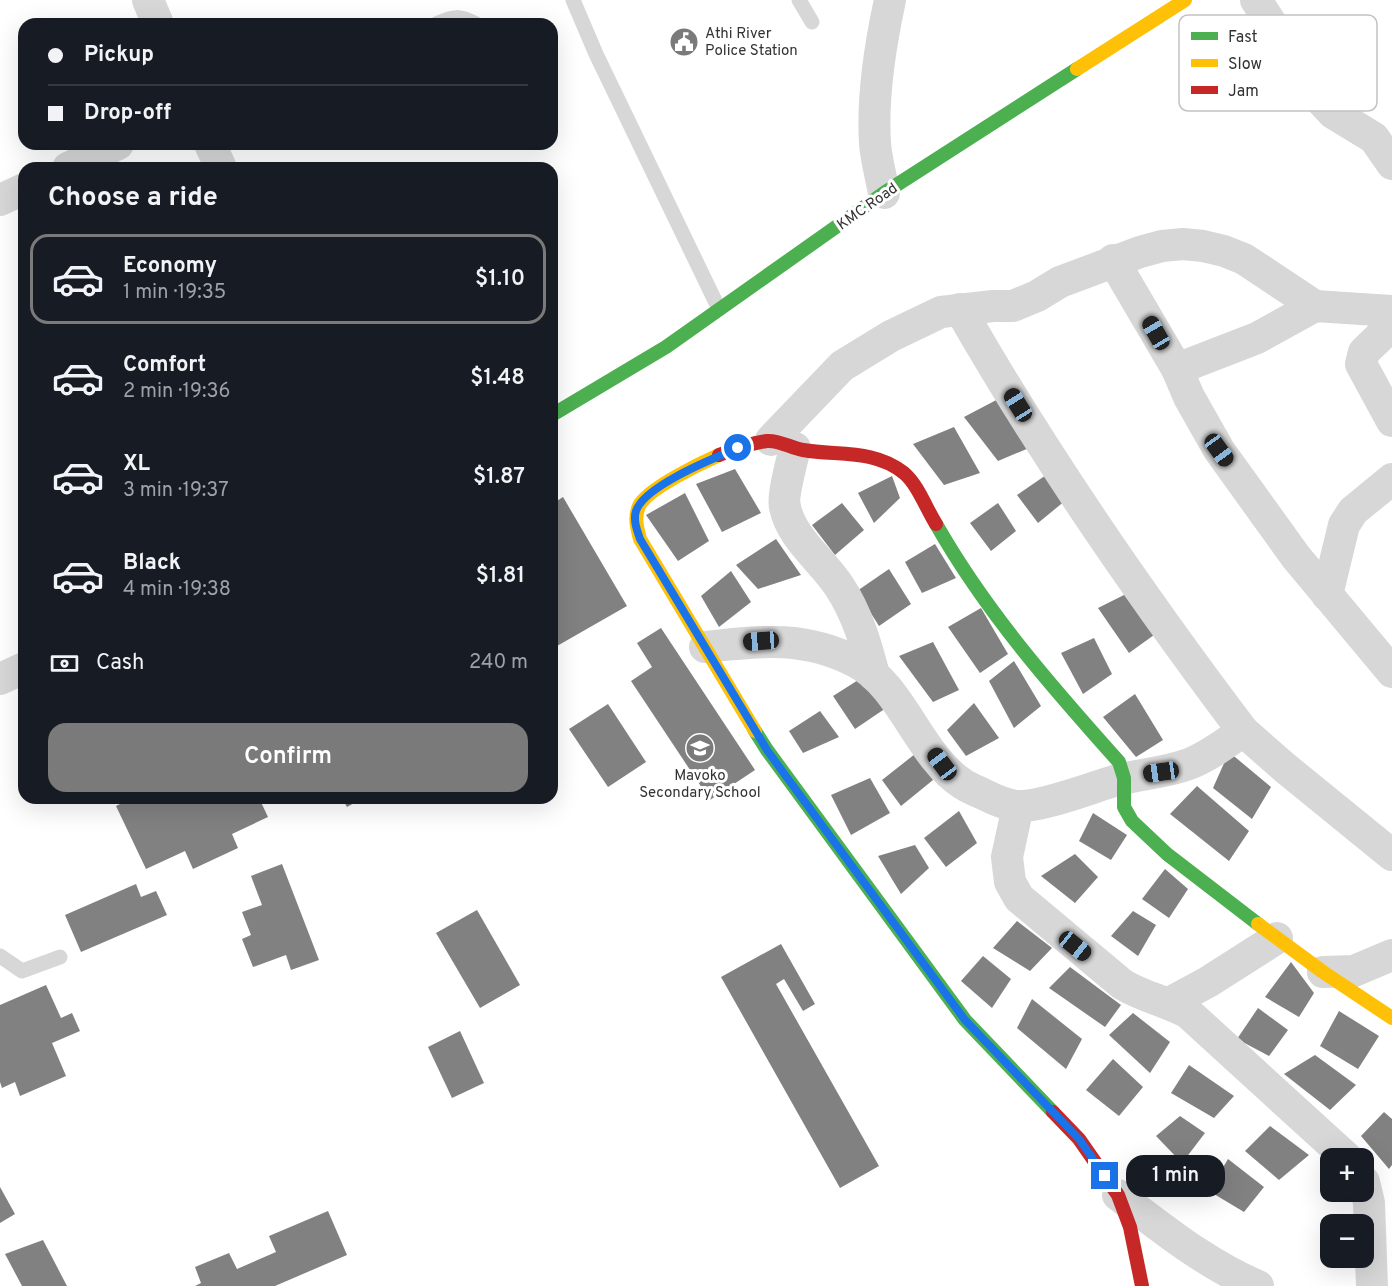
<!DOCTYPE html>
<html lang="en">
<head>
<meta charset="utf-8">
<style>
	:root { --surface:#171b24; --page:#242831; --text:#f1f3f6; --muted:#9ea1a6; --line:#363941; --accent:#7a7a7a }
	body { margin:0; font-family:Overpass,sans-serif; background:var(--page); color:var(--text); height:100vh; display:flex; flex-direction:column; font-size:22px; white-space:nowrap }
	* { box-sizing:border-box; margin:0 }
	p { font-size:20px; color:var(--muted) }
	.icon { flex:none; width:33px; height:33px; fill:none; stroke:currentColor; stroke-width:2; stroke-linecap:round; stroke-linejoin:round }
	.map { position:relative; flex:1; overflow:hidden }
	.drawer { position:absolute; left:18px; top:162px; width:540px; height:642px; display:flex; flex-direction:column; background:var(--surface); border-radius:18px; box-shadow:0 6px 24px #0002 }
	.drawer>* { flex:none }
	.guide { position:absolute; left:18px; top:18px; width:540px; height:132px; border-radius:18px; box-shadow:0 6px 24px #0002; display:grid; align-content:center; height:132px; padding:0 30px; background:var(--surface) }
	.fabs { position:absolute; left:1320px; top:1148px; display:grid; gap:12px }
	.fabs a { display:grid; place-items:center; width:54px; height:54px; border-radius:12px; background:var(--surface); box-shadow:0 6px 24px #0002; font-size:30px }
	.end { position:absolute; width:27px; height:27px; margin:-14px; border:8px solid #1a73e8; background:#fff; box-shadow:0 0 0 3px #fff }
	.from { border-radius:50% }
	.bubble { position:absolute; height:42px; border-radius:18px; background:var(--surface); box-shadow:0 6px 24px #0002; font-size:20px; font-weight:600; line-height:42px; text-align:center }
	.car { position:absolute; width:18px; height:36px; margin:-18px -9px; border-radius:8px; box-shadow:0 0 4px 2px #0007; background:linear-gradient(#222 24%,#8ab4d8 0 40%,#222 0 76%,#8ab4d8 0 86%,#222 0) }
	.guide b { display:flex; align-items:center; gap:21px; height:57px; font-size:22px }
	.guide b+b { border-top:2px solid var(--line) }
	.guide i { width:15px; height:15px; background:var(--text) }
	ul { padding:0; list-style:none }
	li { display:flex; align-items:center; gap:18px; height:90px; margin:0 12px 9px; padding:0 18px; border:3px solid transparent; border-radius:18px }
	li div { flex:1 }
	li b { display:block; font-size:22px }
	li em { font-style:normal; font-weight:600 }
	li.selected { border-color:var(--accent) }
	li>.icon { width:54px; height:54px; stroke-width:1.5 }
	h2 { padding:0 30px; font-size:27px; line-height:72px }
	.pay { display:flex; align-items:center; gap:15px; height:66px; padding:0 30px; font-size:22px }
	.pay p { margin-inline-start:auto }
	.cta { display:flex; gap:12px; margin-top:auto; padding:12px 30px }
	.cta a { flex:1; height:69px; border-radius:18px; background:var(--accent); color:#fff; font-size:24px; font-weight:600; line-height:69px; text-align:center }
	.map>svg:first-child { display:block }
	.building { fill:#818181 }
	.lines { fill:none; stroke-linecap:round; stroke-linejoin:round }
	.lane { stroke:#d7d7d7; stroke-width:15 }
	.street { stroke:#d7d7d7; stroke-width:32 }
	.fast { stroke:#4caf50; stroke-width:14 }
	.slow { stroke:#ffc107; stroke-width:14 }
	.jam { stroke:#c62828; stroke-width:14 }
	.route { stroke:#1a73e8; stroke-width:8 }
	.labels { text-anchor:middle; stroke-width:6; stroke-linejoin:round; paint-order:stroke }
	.poi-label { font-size:15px; fill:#333; stroke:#fff; text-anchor:start }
	.street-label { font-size:15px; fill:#333; stroke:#fff }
	.key { fill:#fff; stroke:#c2c2c2; stroke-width:1.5 }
	.key-label { font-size:16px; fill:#333 }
</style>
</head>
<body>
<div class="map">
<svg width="1392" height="1286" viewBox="0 0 1392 1286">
	<rect width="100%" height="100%" fill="#fff"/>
	<g class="building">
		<path d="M1002,397L1029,448L998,461L964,417Z"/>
		<path d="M954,427L980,473L944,485L913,444Z"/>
		<path d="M735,469L761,513L722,532L696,484Z"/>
		<path d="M1049,473L1066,500L1038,523L1017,495Z"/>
		<path d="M892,476L900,498L874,523L858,493Z"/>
		<path d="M685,493L709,541L678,561L646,515Z"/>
		<path d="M563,497L627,606L557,646L552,638V504Z"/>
		<path d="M842,503L864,530L835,555L812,525Z"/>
		<path d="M998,503L1016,531L991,551L970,523Z"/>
		<path d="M776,539L801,575L758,589L736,565Z"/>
		<path d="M935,544L956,578L922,593L905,562Z"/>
		<path d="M889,569L911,604L879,626L857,591Z"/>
		<path d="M731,571L751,602L719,627L701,596Z"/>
		<path d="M1128,593L1154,635L1129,653L1098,608Z"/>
		<path d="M981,608L1008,654L980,673L948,627Z"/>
		<path d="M661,628L755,770L710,800L631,681L652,667L637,643Z"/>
		<path d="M1094,638L1112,674L1083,694L1061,653Z"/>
		<path d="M933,642L959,690L933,702L899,656Z"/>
		<path d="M1014,661L1041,706L1014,728L989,681Z"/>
		<path d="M863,677L886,708L855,729L833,696Z"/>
		<path d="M1135,694L1163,740L1136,757L1103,717Z"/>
		<path d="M974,703L999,738L966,756L947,730Z"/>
		<path d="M608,704L646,762L608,787L569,729Z"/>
		<path d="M820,711L839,737L803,753L789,731Z"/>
		<path d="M1229,752L1271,787L1252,819L1213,788Z"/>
		<path d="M915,754L933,780L901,806L882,780Z"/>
		<path d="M870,778L890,813L851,835L831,795Z"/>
		<path d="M1197,786L1249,831L1229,861L1170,814Z"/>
		<path d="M132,798H259L268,817L232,834L238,848L193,869L185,851L146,869L116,806Z"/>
		<path d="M342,798H363L347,807Z"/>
		<path d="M959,811L977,843L946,867L924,838Z"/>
		<path d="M1093,813L1127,835L1111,860L1079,841Z"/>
		<path d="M915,845L929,868L901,894L878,856Z"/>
		<path d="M1075,854L1098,877L1075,903L1041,876Z"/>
		<path d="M282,864L319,960L291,970L286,955L253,967L242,939L251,935L242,912L262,905L251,876Z"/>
		<path d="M1165,869L1188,889L1169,918L1142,899Z"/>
		<path d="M136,884L141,897L156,891L167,915L81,952L65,915Z"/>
		<path d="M477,910L520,985L480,1008L436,933Z"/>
		<path d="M1133,911L1156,925L1138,956L1111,936Z"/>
		<path d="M1017,921L1052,948L1030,971L993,948Z"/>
		<path d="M781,944L815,1004L803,1011L784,979L776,984L879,1166L840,1188L721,977Z"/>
		<path d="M983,956L1011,979L992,1008L961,981Z"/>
		<path d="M1291,962L1314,993L1299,1017L1265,997Z"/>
		<path d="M1070,967L1121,1005L1105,1027L1049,988Z"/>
		<path d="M46,985L61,1018L72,1013L80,1031L52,1043L66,1076L20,1096L15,1082L2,1088L0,1082V1005Z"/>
		<path d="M1032,999L1082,1039L1066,1069L1017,1028Z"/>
		<path d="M1258,1008L1288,1030L1269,1056L1237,1039Z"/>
		<path d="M1339,1011L1379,1036L1358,1069L1320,1046Z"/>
		<path d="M1133,1013L1170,1042L1150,1073L1109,1035Z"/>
		<path d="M460,1031L484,1083L452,1098L428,1047Z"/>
		<path d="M1315,1055L1356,1085L1330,1110L1284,1074Z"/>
		<path d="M1113,1059L1143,1087L1119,1116L1086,1090Z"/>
		<path d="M1189,1065L1234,1096L1214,1118L1171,1093Z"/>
		<path d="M1384,1112L1392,1119V1165L1389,1169L1361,1136Z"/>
		<path d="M1180,1116L1205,1133L1182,1163L1156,1136Z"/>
		<path d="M1270,1126L1309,1155L1279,1180L1245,1151Z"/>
		<path d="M1228,1159L1264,1187L1244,1212L1209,1191Z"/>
		<path d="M0,1187L15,1214L0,1223Z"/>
		<path d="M328,1211L347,1255L275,1286H195L201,1283L195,1267L229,1253L237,1269L276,1252L269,1236Z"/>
		<path d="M43,1240L67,1286H22L5,1254Z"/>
	</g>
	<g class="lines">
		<g class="lane">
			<path d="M573,0L596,54L719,309"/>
			<path d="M799,0L812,22"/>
			<path d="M436,24C453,16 459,15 476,24"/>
			<path d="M0,956L22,971L60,957"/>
		</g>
		<g class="street">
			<path d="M148,0L158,24"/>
			<path d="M1256,0L1320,99L1333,113L1374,138L1392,164"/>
			<path d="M210,144L221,168"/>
			<path d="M68,168L118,144"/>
			<path d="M884,193C881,176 876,159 875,143C872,96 880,46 890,0"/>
			<path d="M0,200L24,189"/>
			<path d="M1113,260L1177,369L1189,397L1219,450L1296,557L1392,672"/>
			<path d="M960,309C1044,456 1141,596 1243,731"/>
			<path d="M1392,325L1364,352L1361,364L1392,421"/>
			<path d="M1177,369L1257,338L1315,306L1392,311"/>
			<path d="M771,440L842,366L891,336L941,312L993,306H1013L1037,296L1060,282L1140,252L1162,246L1183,244L1203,246L1224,251L1244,259L1315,306"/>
			<path d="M795,448C792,461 782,496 785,507C791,538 822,560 839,586C857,613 866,644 874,675"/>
			<path d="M1327,595L1344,525L1353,511L1392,479"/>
			<path d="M705,647C760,641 804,635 856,662C903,687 918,755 963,784C969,788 977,791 983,794C993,799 1007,805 1017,806C1039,808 1091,788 1114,781C1139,774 1165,773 1189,764C1209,756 1226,743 1243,731L1284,767L1392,855"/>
			<path d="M0,679L24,668"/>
			<path d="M1018,806L1007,857L1010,882L1019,898L1122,984C1143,997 1166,1001 1188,1013L1347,1158"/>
			<path d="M1323,972L1354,971L1392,955"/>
			<path d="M1169,1003L1208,982L1277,938"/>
			<path d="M1364,1182L1369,1203L1372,1286"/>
			<path d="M1118,1195C1162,1228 1207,1265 1258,1286"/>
		</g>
		<g class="fast">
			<path d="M552,415L666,347L884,193L1077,69"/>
			<path d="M936,524C986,612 1052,687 1119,762L1124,778V807L1132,821L1167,854L1258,924"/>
			<path d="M755,731L767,750L965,1020L1053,1112"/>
		</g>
		<g class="slow">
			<path d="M1077,69L1185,0"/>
			<path d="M719,455C701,463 647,489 639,506C634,517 637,528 640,539L755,731"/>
			<path d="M1258,924L1323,972L1392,1018"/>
		</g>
		<g class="jam">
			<path d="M719,455C734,449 751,443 767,441C779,440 791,448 803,450C838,456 874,449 904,473C918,485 926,508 936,524"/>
			<path d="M1053,1112L1079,1139L1118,1195L1130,1227L1142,1286"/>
		</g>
	</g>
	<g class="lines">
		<path class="route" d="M738,448C714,458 644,486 636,511C633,520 637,530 640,539L767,750L780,768L965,1020L1079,1139L1105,1176"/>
	</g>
	<defs>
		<g id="civic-disc" transform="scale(1.5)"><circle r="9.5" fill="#7a7a7a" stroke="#fff"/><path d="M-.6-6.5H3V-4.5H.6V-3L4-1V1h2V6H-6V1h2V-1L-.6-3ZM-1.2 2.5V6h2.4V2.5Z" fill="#fff"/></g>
		<g id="school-disc" transform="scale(1.5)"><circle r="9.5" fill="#7a7a7a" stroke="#fff"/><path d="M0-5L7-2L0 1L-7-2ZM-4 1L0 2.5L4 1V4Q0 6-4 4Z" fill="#fff"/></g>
	</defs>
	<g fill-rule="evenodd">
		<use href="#civic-disc" x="684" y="42"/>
		<use href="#school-disc" x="700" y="748"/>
	</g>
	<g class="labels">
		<g class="poi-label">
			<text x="705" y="38">Athi River<tspan x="705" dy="17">Police Station</tspan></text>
			<text x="700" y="780" text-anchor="middle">Mavoko<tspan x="700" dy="17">Secondary School</tspan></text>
		</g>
		<g class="street-label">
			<text transform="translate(867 206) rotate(-35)" y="5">KMC Road</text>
		</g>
	</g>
	<rect x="1179" y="15" width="198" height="96" rx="9" class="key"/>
	<rect x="1191" y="32" width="27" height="8" fill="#4caf50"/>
	<rect x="1191" y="59" width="27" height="8" fill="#ffc107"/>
	<rect x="1191" y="86" width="27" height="8" fill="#c62828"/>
	<g class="key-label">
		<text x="1228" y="42">Fast</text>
		<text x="1228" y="69">Slow</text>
		<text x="1228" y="96">Jam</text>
	</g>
</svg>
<div class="fabs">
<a>+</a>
<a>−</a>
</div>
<i class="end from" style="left:738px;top:448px"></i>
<i class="end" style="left:1105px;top:1176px"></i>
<div class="bubble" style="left:1126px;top:1155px;width:99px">1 min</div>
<i class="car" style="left:1156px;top:333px;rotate:330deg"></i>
<i class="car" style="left:1018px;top:405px;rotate:328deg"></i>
<i class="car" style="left:1219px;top:450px;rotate:144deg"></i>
<i class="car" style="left:761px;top:641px;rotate:266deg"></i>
<i class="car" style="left:942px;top:764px;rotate:323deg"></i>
<i class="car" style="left:1161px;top:772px;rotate:262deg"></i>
<i class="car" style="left:1075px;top:946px;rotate:129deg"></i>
<div class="guide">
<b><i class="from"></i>Pickup</b>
<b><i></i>Drop-off</b>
</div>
<section class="drawer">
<h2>Choose a ride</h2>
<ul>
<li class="selected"><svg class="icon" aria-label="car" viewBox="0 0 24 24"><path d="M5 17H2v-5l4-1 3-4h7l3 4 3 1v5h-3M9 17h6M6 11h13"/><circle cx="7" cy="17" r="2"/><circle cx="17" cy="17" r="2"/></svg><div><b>Economy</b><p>1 min · 19:35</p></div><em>$1.10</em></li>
<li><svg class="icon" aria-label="car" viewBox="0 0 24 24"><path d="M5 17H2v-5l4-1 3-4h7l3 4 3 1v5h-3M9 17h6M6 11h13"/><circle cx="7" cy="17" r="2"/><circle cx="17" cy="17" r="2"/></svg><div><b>Comfort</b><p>2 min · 19:36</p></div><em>$1.48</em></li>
<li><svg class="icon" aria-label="car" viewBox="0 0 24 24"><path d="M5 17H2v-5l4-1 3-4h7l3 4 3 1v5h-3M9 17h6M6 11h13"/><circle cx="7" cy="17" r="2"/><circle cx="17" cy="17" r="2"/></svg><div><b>XL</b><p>3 min · 19:37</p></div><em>$1.87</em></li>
<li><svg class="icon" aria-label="car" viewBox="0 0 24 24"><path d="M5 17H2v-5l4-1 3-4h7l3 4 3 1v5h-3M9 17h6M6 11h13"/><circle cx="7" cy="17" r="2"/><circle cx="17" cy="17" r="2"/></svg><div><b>Black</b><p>4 min · 19:38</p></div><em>$1.81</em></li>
</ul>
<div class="pay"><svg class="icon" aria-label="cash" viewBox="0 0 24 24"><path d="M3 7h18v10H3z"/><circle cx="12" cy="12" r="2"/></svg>Cash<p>240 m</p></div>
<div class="cta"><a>Confirm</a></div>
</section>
</div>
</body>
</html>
